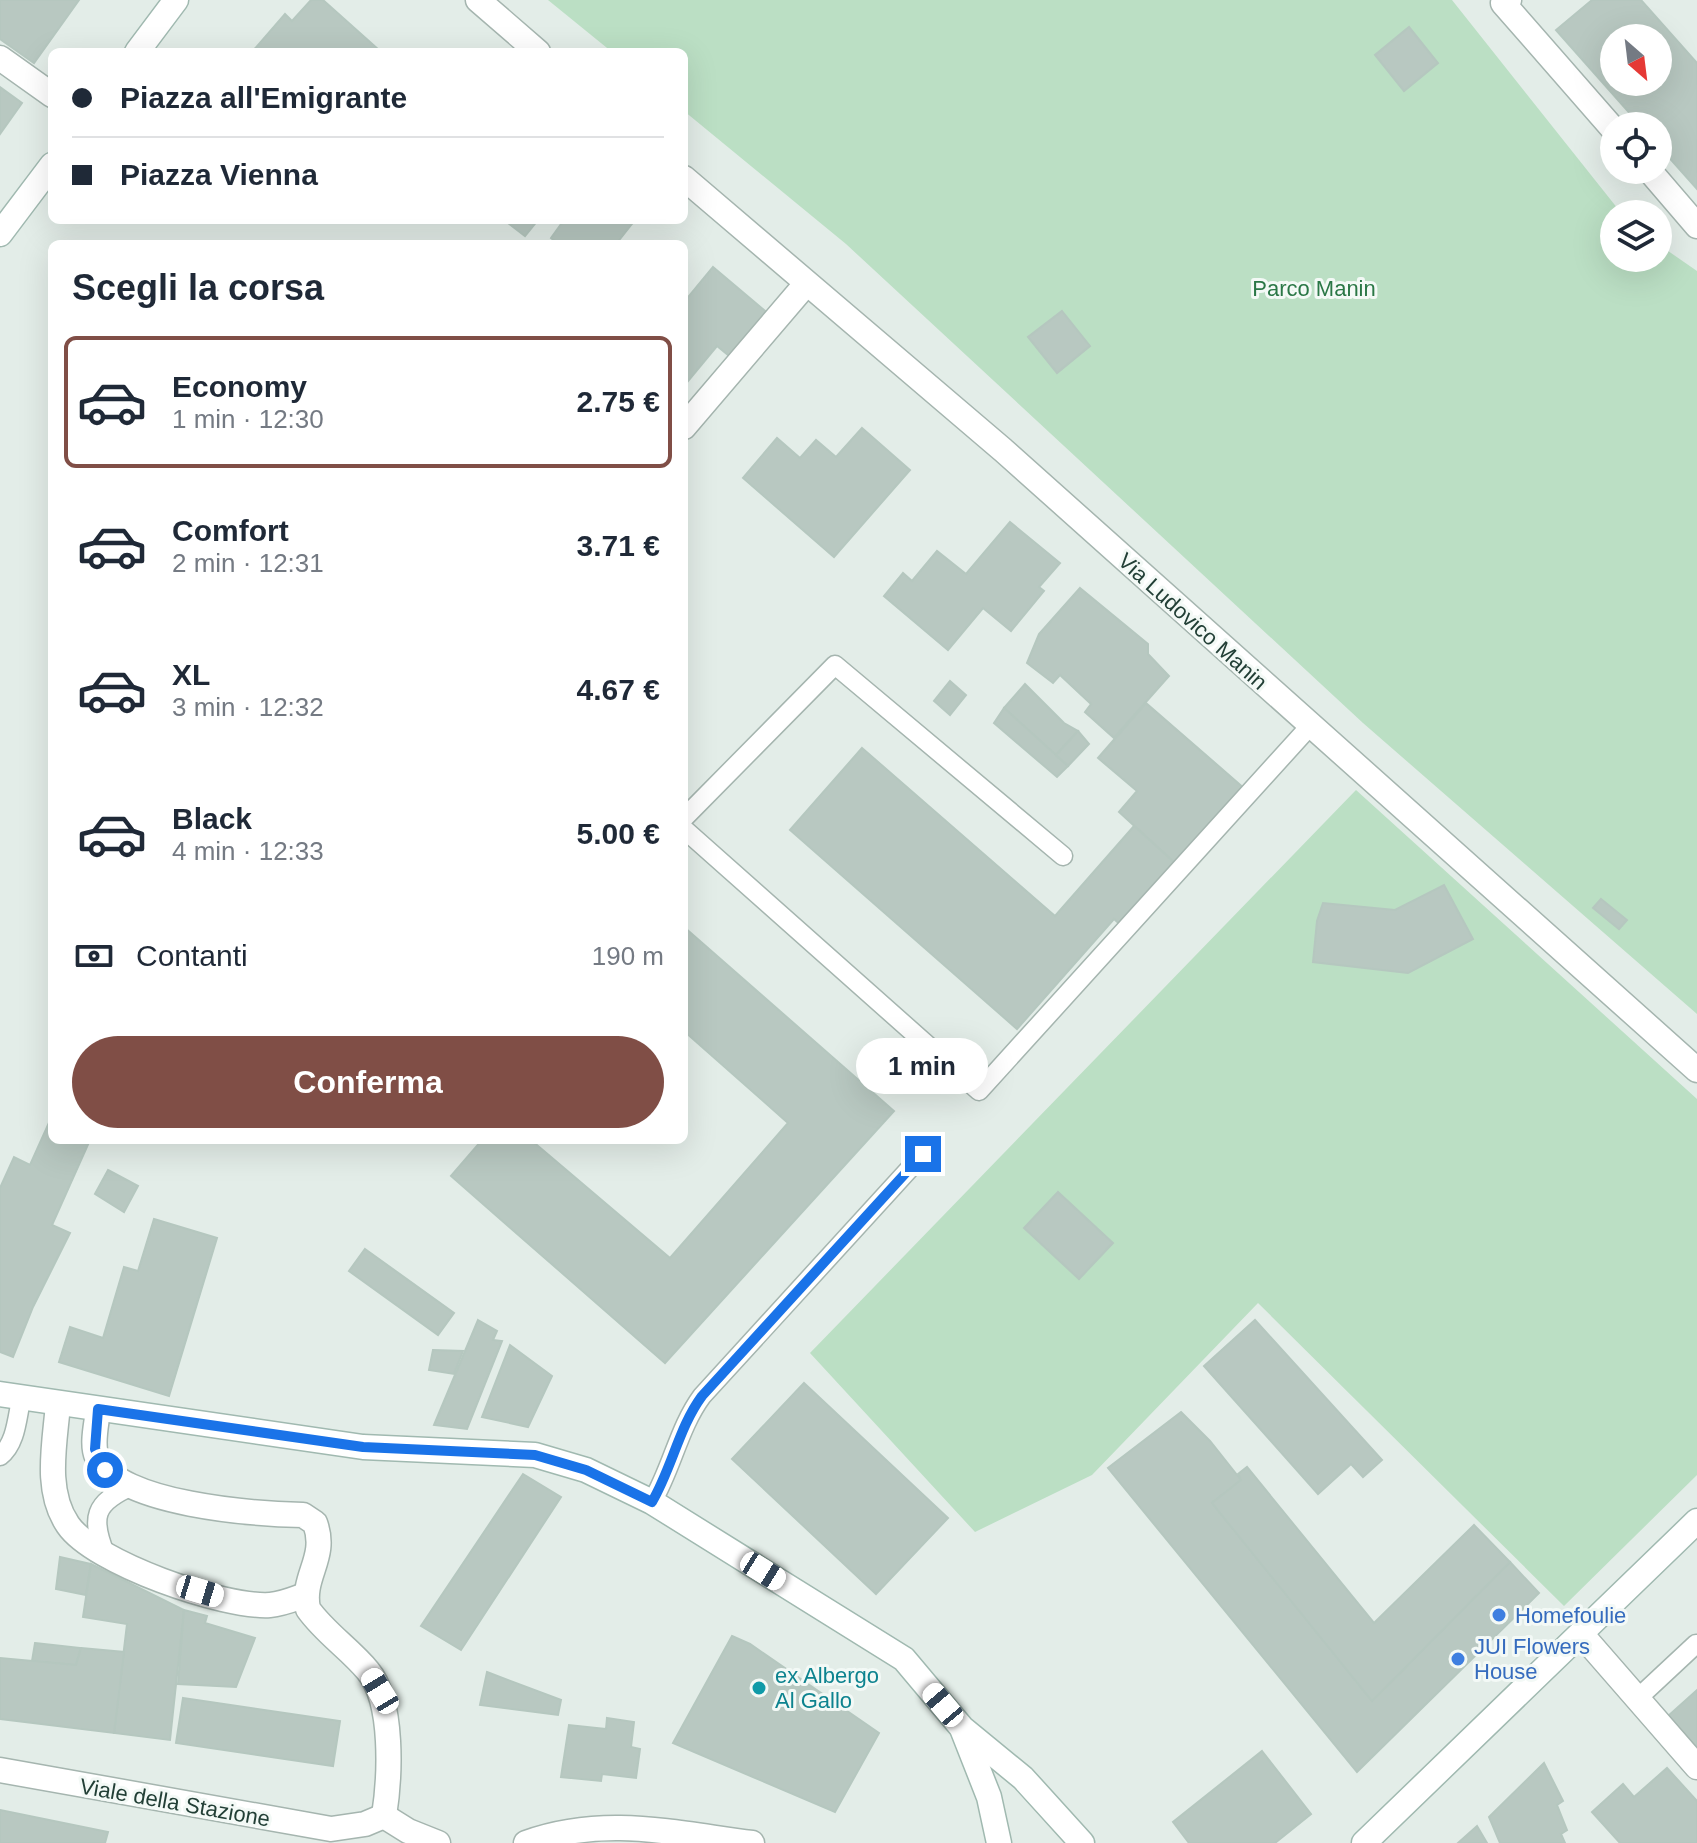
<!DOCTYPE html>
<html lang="it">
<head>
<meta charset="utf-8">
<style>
	:root { --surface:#fff; --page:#f2f2f3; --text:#1f2937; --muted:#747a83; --line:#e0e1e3; --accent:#804e46 }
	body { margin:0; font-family:Helvetica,sans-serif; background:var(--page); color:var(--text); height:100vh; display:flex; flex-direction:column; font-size:30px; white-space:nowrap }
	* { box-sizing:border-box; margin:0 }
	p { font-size:26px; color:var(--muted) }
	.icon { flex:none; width:44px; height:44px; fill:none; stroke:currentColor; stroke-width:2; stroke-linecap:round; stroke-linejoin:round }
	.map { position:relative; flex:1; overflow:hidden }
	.side { position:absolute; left:48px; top:240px; width:640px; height:904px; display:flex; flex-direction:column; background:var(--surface); border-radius:12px; box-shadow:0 8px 32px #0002 }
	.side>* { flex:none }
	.guide { position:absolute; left:48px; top:48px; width:640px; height:176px; border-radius:12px; box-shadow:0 8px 32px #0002; display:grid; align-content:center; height:176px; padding:0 24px; background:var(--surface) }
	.needle { width:52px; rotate:152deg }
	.controls { position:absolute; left:1600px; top:24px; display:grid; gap:16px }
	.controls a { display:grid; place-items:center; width:72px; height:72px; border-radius:50%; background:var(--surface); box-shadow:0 8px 32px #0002; font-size:40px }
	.end { position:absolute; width:36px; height:36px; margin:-18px; border:10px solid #1a73e8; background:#fff; box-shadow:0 0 0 4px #fff }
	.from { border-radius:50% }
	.bubble { position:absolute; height:56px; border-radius:28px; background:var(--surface); box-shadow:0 8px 32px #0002; font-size:26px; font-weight:600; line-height:56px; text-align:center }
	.car { position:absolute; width:24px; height:48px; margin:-24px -12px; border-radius:10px; box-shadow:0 0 6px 2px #0007; background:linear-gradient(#fff 24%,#345 0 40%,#fff 0 76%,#345 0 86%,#fff 0) }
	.guide b { display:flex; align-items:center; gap:28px; height:76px; font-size:30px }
	.guide b+b { border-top:2px solid var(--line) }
	.guide i { width:20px; height:20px; background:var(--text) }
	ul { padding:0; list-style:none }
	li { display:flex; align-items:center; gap:24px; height:132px; margin:0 16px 12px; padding:0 8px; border:4px solid transparent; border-radius:12px }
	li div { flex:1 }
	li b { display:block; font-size:30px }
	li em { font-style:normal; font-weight:600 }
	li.on { border-color:var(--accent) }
	li>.icon { width:72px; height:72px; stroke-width:1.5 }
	h2 { padding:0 24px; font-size:36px; line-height:96px }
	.pay { display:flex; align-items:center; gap:20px; height:88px; padding:0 24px; font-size:30px }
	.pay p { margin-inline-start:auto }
	.primary-button { display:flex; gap:16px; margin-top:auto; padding:16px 24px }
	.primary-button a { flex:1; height:92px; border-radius:48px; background:var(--accent); color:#fff; font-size:32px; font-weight:600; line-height:92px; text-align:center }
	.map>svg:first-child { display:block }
	.green { fill:#bbdfc4 }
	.building { fill:#b8c8c1; stroke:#b5c7bf; stroke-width:2; fill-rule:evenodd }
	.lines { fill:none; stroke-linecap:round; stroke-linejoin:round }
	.lane-casing { stroke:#a5b5af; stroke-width:21 }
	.street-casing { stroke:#a5b5af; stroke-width:27 }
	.secondary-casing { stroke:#a0b9b0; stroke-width:27 }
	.lane { stroke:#fff; stroke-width:18 }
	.street { stroke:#fff; stroke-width:24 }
	.secondary { stroke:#fff; stroke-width:24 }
	.route { stroke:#1a73e8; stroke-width:10 }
	.shop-dot { fill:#3f7fe0; stroke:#f3f9f6; stroke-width:3 }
	.culture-dot { fill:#0f9aa8; stroke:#f3f9f6; stroke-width:3 }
	.labels { text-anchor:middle; stroke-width:6; stroke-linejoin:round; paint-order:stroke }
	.park-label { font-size:22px; fill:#2a7746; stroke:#f3f9f6 }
	.street-label { font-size:22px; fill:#223f36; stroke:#f3f9f6 }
	.shop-label { font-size:22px; fill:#366cbe; stroke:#f3f9f6; text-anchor:start }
	.culture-label { font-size:22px; fill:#0d838f; stroke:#f3f9f6; text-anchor:start }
</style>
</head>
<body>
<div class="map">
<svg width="1697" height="1843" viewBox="0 0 1697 1843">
	<rect width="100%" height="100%" fill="#e3ede8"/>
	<g class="green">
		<path d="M548,0H1452L1622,214H1614V258H1658V244L1697,271V1014L1363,723L846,244L684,111V52H612Z"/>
		<path d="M1356,790L1697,1099V1475L1564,1606L1258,1303L1092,1475L975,1532L810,1353Z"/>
	</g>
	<g class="building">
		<path d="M0,0H79L34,63L0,39Z"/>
		<path d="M311,0H323L379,50L252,52L285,14L292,21Z"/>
		<path d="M1592,0H1641L1697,63V189L1658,145V126H1641L1556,30ZM1614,38H1658V82H1614Z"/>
		<path d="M1409,27L1438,63L1404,91L1375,55Z"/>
		<path d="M0,87L22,103L0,134Z"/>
		<path d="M504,220H538L525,236Z"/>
		<path d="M564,220H635L616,244H559L551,238Z"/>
		<path d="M713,267L770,315L733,359L717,346L684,386V302Z"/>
		<path d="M1062,311L1090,346L1057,373L1028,337Z"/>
		<path d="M862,428L910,470L834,557L743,478L777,438L800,458L816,440L836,457Z"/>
		<path d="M1010,522L1060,563L1039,587L1044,591L1011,631L983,608L948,650L884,596L903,573L912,581L937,551L966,574Z"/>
		<path d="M1080,588L1148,644V654L1169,676L1114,738L1085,712L1091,704L1060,675L1053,683L1027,663L1039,634Z"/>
		<path d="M950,681L966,695L950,715L934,701Z"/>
		<path d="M1025,684L1064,723L1078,731L1056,755L1004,708Z"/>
		<path d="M1146,703L1245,789L1177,865L1119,812L1137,791L1098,758Z"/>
		<path d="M1004,708L1068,766L1057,777L994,723Z"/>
		<path d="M1078,731L1089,744L1068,766L1056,755Z"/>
		<path d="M862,748L1055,916L1134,826L1177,865L1123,927L1114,919L1017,1029L790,830Z"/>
		<path d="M1444,885L1473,939L1408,973L1313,962L1317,921L1323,903L1395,910Z"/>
		<path d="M1601,899L1627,920L1619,929L1593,908Z"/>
		<path d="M684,927L894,1111L665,1363L451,1176L482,1140H531L670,1258L788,1123L684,1031Z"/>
		<path d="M52,1116V1140H90L52,1225L70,1233L33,1307L13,1357L0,1352V1188L14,1157L30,1165Z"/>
		<path d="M108,1170L138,1186L124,1212L95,1194Z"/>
		<path d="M1058,1192L1113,1243L1079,1279L1024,1228Z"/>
		<path d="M154,1219L217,1238L169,1396L59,1362L70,1327L103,1338L124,1267L138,1271Z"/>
		<path d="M365,1249L454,1313L438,1335L349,1271Z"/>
		<path d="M478,1320L497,1331L493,1340L502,1341L467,1429L434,1425Z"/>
		<path d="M1255,1320L1382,1460L1363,1477L1351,1464L1318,1494L1204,1366Z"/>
		<path d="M510,1345L552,1376L528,1427L482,1417Z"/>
		<path d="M433,1350L463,1351L454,1374L429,1370Z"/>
		<path d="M804,1383L948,1518L876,1594L732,1459Z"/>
		<path d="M1181,1412L1210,1441L1241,1480L1212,1503L1372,1701L1510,1562L1539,1593L1357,1772L1108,1468Z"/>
		<path d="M1247,1467L1374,1623L1474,1525L1510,1562L1372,1701L1212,1503L1241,1480L1238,1474Z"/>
		<path d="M523,1474L561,1497L461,1650L421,1626Z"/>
		<path d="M60,1557L91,1564L86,1595L56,1589Z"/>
		<path d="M91,1564L184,1610L170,1740L114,1733L127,1624L83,1617Z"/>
		<path d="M184,1610L207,1616L205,1623L255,1638L236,1687L178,1684Z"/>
		<path d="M732,1636L750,1644L879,1733L835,1812L673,1743Z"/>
		<path d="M35,1643L81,1648L76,1665L32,1661Z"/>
		<path d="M81,1648L124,1652L114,1733L0,1719V1658L76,1665Z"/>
		<path d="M487,1672L561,1700L558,1715L480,1705Z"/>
		<path d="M1697,1690V1748L1668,1716Z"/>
		<path d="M183,1698L340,1721L333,1766L176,1743Z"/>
		<path d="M607,1718L634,1722L631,1747L640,1749L636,1778L602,1774L601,1781L561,1777L569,1725L606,1729Z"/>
		<path d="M1262,1751L1311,1814L1275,1843H1189L1173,1822Z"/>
		<path d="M1544,1763L1563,1801L1557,1805L1567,1830L1561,1834L1565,1843H1500L1489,1817Z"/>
		<path d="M1667,1768L1697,1801V1843H1620L1592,1812L1623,1784L1634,1797Z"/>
		<path d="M0,1810L108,1832L105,1843H0Z"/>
		<path d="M1477,1826L1487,1843H1458Z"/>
	</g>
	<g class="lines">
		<g class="lane-casing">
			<g id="lane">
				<path d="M684,818L835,665L1063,856"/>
				<path d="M684,829L979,1091L1310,726"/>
				<path d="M0,1456C16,1444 17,1418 21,1400"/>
				<path d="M652,1502C672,1468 679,1427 702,1396L923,1154"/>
				<path d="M106,1556C90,1517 94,1503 132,1486"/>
				<path d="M1637,1699L1696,1644"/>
			</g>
		</g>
		<g class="street-casing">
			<g id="street">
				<path d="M478,0L538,52"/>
				<path d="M1509,0L1503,3L1614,130"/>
				<path d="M0,58L52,95"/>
				<path d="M1649,170L1697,226"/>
				<path d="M684,178L1003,450L1697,1070"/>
				<path d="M684,427L806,284"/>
				<path d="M58,1404C55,1443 44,1490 68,1525C94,1563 224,1608 270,1605C282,1604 294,1599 305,1595"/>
				<path d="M98,1409C97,1423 91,1444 97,1457C117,1505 257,1514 303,1515L315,1523C328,1558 301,1576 308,1609C325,1633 350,1649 368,1671C394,1702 390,1778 384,1816"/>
				<path d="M1582,1635L1697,1767"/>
				<path d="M0,1770L331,1829L365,1824L384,1816"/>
				<path d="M384,1816L408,1831L438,1843"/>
				<path d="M526,1843C604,1815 673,1833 752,1843"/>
			</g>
		</g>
		<g class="secondary-casing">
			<g id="secondary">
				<path d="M137,52L176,0"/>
				<path d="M0,234L52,165"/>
				<path d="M0,1394L363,1447L535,1455L586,1470L652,1502L904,1659L962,1728L1023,1778L1082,1843"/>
				<path d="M963,1731L989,1797L999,1843"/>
				<path d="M1364,1843L1697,1521"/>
			</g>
		</g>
		<use href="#lane" class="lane"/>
		<use href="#street" class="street"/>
		<use href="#secondary" class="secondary"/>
	</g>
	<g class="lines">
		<path class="route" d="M105,1470L95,1449L98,1409L363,1447L535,1455L586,1470L652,1502C672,1468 679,1427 702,1396L923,1154"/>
	</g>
	<g class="shop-dot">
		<circle cx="1499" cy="1615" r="8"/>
		<circle cx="1458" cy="1659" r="8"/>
	</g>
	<circle class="culture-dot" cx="759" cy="1688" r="8"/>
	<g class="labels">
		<g class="park-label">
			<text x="1314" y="296">Parco Manin</text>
		</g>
		<g class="street-label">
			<text transform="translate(1193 621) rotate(42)" y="8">Via Ludovico Manin</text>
			<text transform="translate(175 1802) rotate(10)" y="8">Viale della Stazione</text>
		</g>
		<g class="shop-label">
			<text x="1515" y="1623">Homefoulie</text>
			<text x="1474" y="1654">JUI Flowers<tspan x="1474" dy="25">House</tspan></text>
		</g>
		<g class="culture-label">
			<text x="775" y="1683">ex Albergo<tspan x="775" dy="25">Al Gallo</tspan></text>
		</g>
	</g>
</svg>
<div class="controls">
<a><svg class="needle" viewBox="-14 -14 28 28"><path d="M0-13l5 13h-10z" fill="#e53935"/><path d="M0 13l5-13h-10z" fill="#747a83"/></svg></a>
<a><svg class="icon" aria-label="locate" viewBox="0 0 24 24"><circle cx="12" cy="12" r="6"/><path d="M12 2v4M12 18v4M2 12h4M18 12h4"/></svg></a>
<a><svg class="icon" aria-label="layers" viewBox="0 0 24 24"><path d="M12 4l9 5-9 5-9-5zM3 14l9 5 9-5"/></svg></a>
</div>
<i class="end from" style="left:105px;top:1470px"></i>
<i class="end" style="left:923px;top:1154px"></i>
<div class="bubble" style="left:856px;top:1038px;width:132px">1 min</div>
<i class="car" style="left:763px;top:1571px;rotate:122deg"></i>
<i class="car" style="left:200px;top:1591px;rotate:107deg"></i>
<i class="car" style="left:380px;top:1691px;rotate:329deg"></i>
<i class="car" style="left:943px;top:1705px;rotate:320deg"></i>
<div class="guide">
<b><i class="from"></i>Piazza all'Emigrante</b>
<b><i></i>Piazza Vienna</b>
</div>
<section class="side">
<h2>Scegli la corsa</h2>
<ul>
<li class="on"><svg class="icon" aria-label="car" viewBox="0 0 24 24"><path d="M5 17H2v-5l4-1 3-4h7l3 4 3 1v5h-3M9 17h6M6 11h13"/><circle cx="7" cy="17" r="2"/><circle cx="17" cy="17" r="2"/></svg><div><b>Economy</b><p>1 min · 12:30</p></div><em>2.75 €</em></li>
<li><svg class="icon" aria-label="car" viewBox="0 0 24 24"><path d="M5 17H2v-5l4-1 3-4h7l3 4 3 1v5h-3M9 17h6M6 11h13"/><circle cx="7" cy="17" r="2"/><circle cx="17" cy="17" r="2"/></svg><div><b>Comfort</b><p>2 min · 12:31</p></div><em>3.71 €</em></li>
<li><svg class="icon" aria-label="car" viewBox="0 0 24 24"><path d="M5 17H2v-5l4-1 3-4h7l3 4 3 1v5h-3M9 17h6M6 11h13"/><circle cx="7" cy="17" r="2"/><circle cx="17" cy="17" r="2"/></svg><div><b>XL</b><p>3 min · 12:32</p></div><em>4.67 €</em></li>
<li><svg class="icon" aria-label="car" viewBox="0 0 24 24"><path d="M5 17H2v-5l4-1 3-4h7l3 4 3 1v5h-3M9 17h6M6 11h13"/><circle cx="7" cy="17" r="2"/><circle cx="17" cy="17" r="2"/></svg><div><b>Black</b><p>4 min · 12:33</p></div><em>5.00 €</em></li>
</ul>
<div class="pay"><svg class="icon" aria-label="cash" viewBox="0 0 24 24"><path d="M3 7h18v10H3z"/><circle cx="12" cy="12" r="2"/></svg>Contanti<p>190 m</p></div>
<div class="primary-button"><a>Conferma</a></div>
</section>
</div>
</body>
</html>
